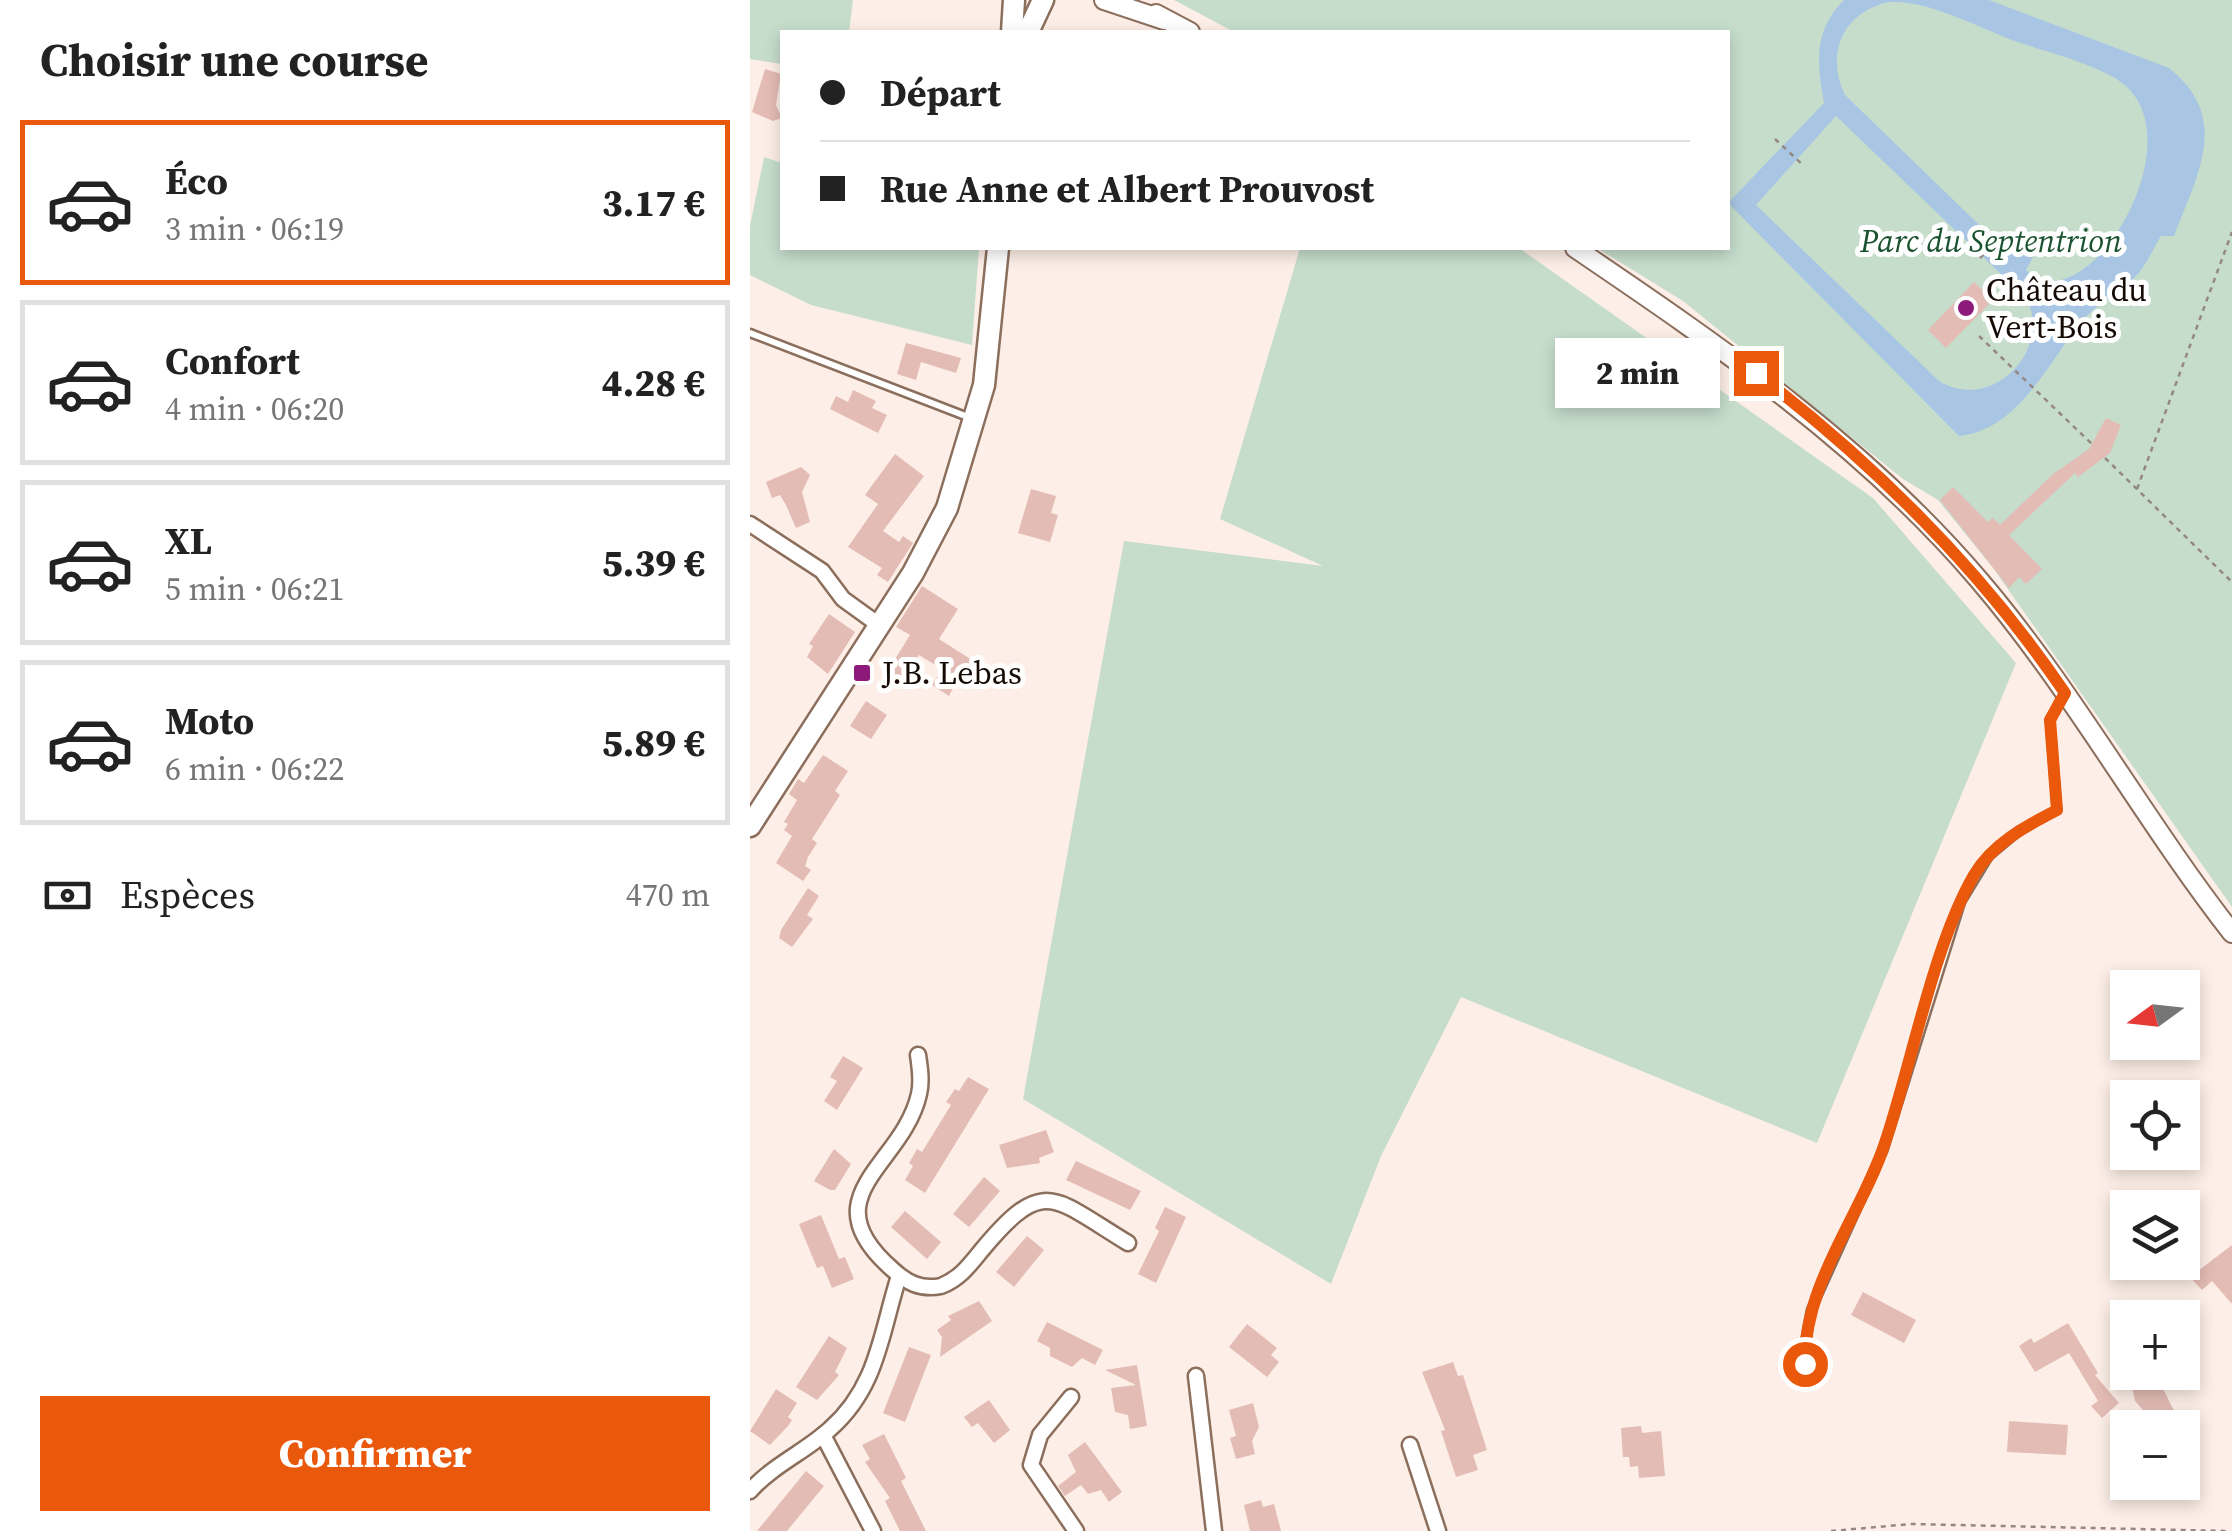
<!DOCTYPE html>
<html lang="fr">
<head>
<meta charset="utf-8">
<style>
	:root { --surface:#fff; --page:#f2f2f2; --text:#222; --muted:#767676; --line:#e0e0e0; --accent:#ea580c }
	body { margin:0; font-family:"Source Serif 4",serif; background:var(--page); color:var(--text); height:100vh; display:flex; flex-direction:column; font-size:38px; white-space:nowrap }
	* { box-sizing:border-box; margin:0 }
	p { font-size:32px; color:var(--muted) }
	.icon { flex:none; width:55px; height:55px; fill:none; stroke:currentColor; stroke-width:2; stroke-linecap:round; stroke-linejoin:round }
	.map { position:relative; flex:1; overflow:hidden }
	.sheet { display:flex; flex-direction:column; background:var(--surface); width:750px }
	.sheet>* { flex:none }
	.guide { position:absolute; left:30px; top:30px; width:950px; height:220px; border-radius:0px; box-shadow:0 5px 15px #0003; display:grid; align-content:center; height:220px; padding:0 40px; background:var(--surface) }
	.needle { width:65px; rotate:255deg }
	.tools { position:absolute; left:1360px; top:970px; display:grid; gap:20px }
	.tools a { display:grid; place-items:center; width:90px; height:90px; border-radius:0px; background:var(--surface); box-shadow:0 5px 15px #0003; font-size:50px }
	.end { position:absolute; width:45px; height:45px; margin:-22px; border:12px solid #ea580c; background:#fff; box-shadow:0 0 0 5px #fff }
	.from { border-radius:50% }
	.bubble { position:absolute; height:70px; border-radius:0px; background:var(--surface); box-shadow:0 5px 15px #0003; font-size:32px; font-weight:800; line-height:70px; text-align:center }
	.guide b { display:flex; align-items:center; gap:35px; height:95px; font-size:38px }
	.guide b+b { border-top:2px solid var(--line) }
	.guide i { width:25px; height:25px; background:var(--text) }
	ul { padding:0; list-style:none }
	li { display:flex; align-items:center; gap:30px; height:165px; margin:0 20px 15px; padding:0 20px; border:5px solid var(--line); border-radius:0px }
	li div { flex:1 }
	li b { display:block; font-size:38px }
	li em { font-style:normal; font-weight:800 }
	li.active { border-color:var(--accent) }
	li>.icon { width:90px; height:90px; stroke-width:1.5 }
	h2 { padding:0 40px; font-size:45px; line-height:120px }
	.pay { display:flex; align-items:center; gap:25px; height:110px; padding:0 40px; font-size:38px }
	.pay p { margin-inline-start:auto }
	.action { display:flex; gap:20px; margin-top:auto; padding:20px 40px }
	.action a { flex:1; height:115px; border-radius:0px; background:var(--accent); color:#fff; font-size:40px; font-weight:800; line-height:115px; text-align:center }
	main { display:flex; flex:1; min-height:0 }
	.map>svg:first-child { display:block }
	.green { fill:#c6ddcc }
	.water { fill:#a8c6e3; fill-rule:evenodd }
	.building { fill:#e3bcb5 }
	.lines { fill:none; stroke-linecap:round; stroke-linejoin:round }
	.service-casing { stroke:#8c6e5c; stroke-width:11 }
	.minor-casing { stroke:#8c6e5c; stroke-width:19 }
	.tertiary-casing { stroke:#8c6e5c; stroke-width:22 }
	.secondary-casing { stroke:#8c6e5c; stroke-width:25 }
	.path { stroke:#958882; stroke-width:2.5; stroke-dasharray:5 5; stroke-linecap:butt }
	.service { stroke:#fff; stroke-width:6 }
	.minor { stroke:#fff; stroke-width:14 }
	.tertiary { stroke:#fff; stroke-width:18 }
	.secondary { stroke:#fff; stroke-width:20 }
	.route { stroke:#ea580c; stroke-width:12 }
	.poi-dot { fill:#8d1a7b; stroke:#fff; stroke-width:4 }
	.labels { text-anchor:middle; stroke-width:10; stroke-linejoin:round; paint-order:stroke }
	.park-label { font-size:32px; font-style:italic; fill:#1b522f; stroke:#fff }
	.poi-label { font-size:32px; fill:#150a05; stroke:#fff; text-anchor:start }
</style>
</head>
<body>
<main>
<section class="sheet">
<h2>Choisir une course</h2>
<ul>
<li class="active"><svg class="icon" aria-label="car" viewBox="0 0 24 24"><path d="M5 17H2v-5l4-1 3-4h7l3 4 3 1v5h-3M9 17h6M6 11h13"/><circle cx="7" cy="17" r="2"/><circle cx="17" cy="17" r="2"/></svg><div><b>Éco</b><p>3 min · 06:19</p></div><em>3.17 €</em></li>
<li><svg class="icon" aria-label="car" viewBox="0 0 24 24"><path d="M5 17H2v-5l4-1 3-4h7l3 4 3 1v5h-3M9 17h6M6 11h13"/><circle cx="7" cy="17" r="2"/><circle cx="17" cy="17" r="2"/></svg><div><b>Confort</b><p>4 min · 06:20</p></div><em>4.28 €</em></li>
<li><svg class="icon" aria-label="car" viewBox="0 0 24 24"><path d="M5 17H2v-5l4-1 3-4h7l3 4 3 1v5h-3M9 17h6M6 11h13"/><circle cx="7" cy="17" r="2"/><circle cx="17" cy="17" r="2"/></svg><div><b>XL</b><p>5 min · 06:21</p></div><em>5.39 €</em></li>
<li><svg class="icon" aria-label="car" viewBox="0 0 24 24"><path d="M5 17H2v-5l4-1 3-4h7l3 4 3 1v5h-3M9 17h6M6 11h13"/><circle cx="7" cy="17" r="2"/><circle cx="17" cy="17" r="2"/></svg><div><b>Moto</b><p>6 min · 06:22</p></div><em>5.89 €</em></li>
</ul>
<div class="pay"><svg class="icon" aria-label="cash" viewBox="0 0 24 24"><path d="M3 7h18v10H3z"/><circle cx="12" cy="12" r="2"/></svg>Espèces<p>470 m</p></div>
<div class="action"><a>Confirmer</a></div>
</section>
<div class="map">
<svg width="1482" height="1531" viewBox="0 0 1482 1531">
	<rect width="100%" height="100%" fill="#fdefe7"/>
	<g class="green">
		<path d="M0,0H103L99,32H32V64L0,59Z"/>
		<path d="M424,0H1482V907L1243,568L1188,500L1153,479L933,301L847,248H978V32H484Z"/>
		<path d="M14,157L32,163V248H229L222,345L61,305L0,275V226Z"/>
		<path d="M550,248H769L1123,498L1266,663L1067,1143L711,997L631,1156L581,1284L273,1099L374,541L573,566L470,519Z"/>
	</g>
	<path class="water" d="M1094,0H1239L1419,68C1482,118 1447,175 1424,236H1411C1402,251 1394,270 1381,281C1366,295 1346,305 1333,320C1297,364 1268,430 1209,436L978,203L1074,103C1067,64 1063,31 1094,0ZM1139,2C1178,0 1226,26 1262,40C1292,51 1353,65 1376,86C1444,148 1334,327 1276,270L1283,257L1277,245L1265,240L1252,247L1095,95C1075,53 1093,12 1139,2ZM1086,116L1277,299C1302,352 1241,413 1189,381L1006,205Z"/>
	<g class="building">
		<path d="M15,69L31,74L26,105L32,118L23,121L2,112Z"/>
		<path d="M1224,282L1243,300L1196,348L1178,330Z"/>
		<path d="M156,343L211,358L206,373L171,362L166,380L147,374Z"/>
		<path d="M103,390L126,401L122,408L137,415L128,433L80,409L86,396L98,402Z"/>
		<path d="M1356,418L1371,425L1360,453L1328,477L1325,473L1259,535L1292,569L1276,584L1269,577L1259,588L1190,500L1203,487L1238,522L1243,518L1250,525L1303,474L1339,449Z"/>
		<path d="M145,454L174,476L133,531L149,542L153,536L163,543L138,582L127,575L132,568L98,547L128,504L115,495Z"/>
		<path d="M51,467L60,475L52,492L60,522L46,528L36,505L30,495L22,498L16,482Z"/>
		<path d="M281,489L306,496L301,513L308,515L300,542L268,533Z"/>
		<path d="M172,586L208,609L189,639L222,660L219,674L212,670L199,696L182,685L192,669L169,655L151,683L136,674L160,635L146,627Z"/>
		<path d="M79,614L105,632L78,674L57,657L63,646L59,644Z"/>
		<path d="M116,701L137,715L121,739L100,726Z"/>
		<path d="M73,755L98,771L85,791L90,795L62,839L67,843L58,857L55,866L61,870L53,881L26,863L42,836L34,830L38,824L34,822L47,800L39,794L48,779L54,783Z"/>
		<path d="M58,888L69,896L57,915L63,919L42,947L29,938L31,930Z"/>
		<path d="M93,1056L113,1068L87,1110L74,1101L87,1081L80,1077Z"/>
		<path d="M218,1077L239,1089L175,1193L155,1180L163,1166L159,1163L167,1149L172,1152L201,1105L196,1102L201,1095L205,1089L209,1091Z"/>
		<path d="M296,1130L304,1152L289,1158L290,1163L257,1168L249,1145Z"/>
		<path d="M84,1149L101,1164L85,1190H80L64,1181Z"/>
		<path d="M326,1161L391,1191L380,1210L316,1180Z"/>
		<path d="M234,1177L250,1191L219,1227L203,1214Z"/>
		<path d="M415,1207L436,1217L406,1283L388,1274L409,1231L405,1228Z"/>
		<path d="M155,1211L191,1242L177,1259L141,1227Z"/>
		<path d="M71,1215L89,1259L95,1257L104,1279L82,1288L73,1266L67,1268L49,1224Z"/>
		<path d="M277,1236L294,1250L264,1287L246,1272Z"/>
		<path d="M1482,1245V1304L1462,1281L1452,1290L1440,1277Z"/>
		<path d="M1113,1292L1166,1320L1154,1343L1101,1315Z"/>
		<path d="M229,1301L242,1321L190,1357L192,1337L187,1330L201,1320L198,1316Z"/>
		<path d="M297,1322L353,1350L345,1365L332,1358L322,1367L300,1356V1348L287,1341Z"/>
		<path d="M1318,1323L1348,1373L1345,1375L1369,1403L1352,1418L1341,1406L1348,1401L1319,1353L1285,1372L1269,1346L1281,1338L1284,1343Z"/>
		<path d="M497,1324L527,1348L521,1355L529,1362L517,1377L479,1347Z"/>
		<path d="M79,1336L97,1348L85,1372L89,1375L67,1400L46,1387Z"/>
		<path d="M159,1347L181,1355L155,1422L133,1413Z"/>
		<path d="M703,1362L708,1376L713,1375L737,1450L723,1455L728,1470L706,1477L691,1431L695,1430L672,1372Z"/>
		<path d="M387,1365L397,1426L380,1429L378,1415L365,1412L361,1388L386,1385L355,1370Z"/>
		<path d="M1405,1372L1425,1413L1422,1416L1432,1428H1409L1385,1401L1382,1387L1390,1386L1389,1374Z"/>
		<path d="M26,1389L47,1403L38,1417L42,1420L38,1426L20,1445L0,1431Z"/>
		<path d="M239,1400L260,1430L244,1443L228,1423L222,1427L214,1417Z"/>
		<path d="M503,1403L509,1427L502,1441L505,1454L486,1459L480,1438L486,1436L479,1410Z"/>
		<path d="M1259,1421L1318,1425L1316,1455L1257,1452Z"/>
		<path d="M891,1426L892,1433L911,1431L915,1476L889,1478L888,1466L880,1467L879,1457H873L871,1428Z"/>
		<path d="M134,1434L156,1478L151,1481L176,1531H150L135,1501L140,1498L115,1462L120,1459L112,1445Z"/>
		<path d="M335,1442L372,1492L359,1502L351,1490L338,1494L331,1485L315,1496L308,1486L326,1472L318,1455Z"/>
		<path d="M56,1471L74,1486L37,1531H7Z"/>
		<path d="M511,1500L513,1507L524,1504L531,1531H500L494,1505Z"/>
	</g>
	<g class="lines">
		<g class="service-casing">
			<g id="service">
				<path d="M0,333L218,417"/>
				<path d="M1056,1384L1055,1343L1061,1310L1133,1151L1211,902L1239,856L1270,830L1307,810L1300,720L1314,694"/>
			</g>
		</g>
		<g class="minor-casing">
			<g id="minor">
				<path d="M0,524L72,571L93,599L129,625"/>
				<path d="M168,1055C170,1068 172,1082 169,1094C153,1166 58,1195 142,1269C157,1283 171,1290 191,1286C209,1279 219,1266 231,1251C294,1175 302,1197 378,1243"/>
				<path d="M446,1376L464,1531"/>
				<path d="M321,1397L290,1435L281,1465L326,1531"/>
				<path d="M73,1435L123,1531"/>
				<path d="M660,1445L688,1531"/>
				<path d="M0,1491C23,1465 55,1452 80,1429C128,1387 131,1332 149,1276"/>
			</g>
		</g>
		<g class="tertiary-casing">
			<g id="tertiary">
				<path d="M354,0L414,20"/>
				<path d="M406,14L440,32"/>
				<path d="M825,248C971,347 1114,445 1229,580C1323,690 1393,819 1482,933"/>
			</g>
		</g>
		<g class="secondary-casing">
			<g id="secondary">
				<path d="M262,32L264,0"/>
				<path d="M278,32L293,0"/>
				<path d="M0,826L163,573L197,508L234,385L248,248"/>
			</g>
		</g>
		<g class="path">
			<path d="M1025,139L1053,165"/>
			<path d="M1230,258L1248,240"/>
			<path d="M1229,336L1343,445"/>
			<path d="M1355,458L1482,582"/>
			<path d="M1387,489L1482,232"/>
			<path d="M1081,1531L1161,1524L1478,1531"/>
		</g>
		<use href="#service" class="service"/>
		<use href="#minor" class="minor"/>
		<use href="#tertiary" class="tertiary"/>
		<use href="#secondary" class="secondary"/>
	</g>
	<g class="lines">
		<path class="route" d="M1006,373C1125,464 1230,568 1315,693L1300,720L1307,810C1276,826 1242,844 1224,875C1183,946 1162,1063 1135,1143C1111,1216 1053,1284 1055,1364"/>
	</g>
	<g class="poi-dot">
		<circle cx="1216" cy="308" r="10"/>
		<rect x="102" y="663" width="20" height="20" rx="5"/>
	</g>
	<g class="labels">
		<g class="park-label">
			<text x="1241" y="252">Parc du Septentrion</text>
		</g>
		<g class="poi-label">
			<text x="1236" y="301">Château du<tspan x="1236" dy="37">Vert-Bois</tspan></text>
			<text x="132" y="684">J.B. Lebas</text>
		</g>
	</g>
</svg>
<div class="tools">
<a><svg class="needle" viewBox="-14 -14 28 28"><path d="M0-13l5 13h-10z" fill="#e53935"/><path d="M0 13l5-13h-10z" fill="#767676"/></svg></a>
<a><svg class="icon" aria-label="locate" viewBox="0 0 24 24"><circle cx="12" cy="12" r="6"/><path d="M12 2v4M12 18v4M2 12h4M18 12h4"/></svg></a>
<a><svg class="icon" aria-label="layers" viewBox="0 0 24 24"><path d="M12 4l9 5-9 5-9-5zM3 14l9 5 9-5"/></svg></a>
<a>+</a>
<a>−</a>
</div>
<i class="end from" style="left:1055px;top:1364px"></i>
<i class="end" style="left:1006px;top:373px"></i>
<div class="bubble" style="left:805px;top:338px;width:165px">2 min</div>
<div class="guide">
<b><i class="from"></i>Départ</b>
<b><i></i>Rue Anne et Albert Prouvost</b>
</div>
</div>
</main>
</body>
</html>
